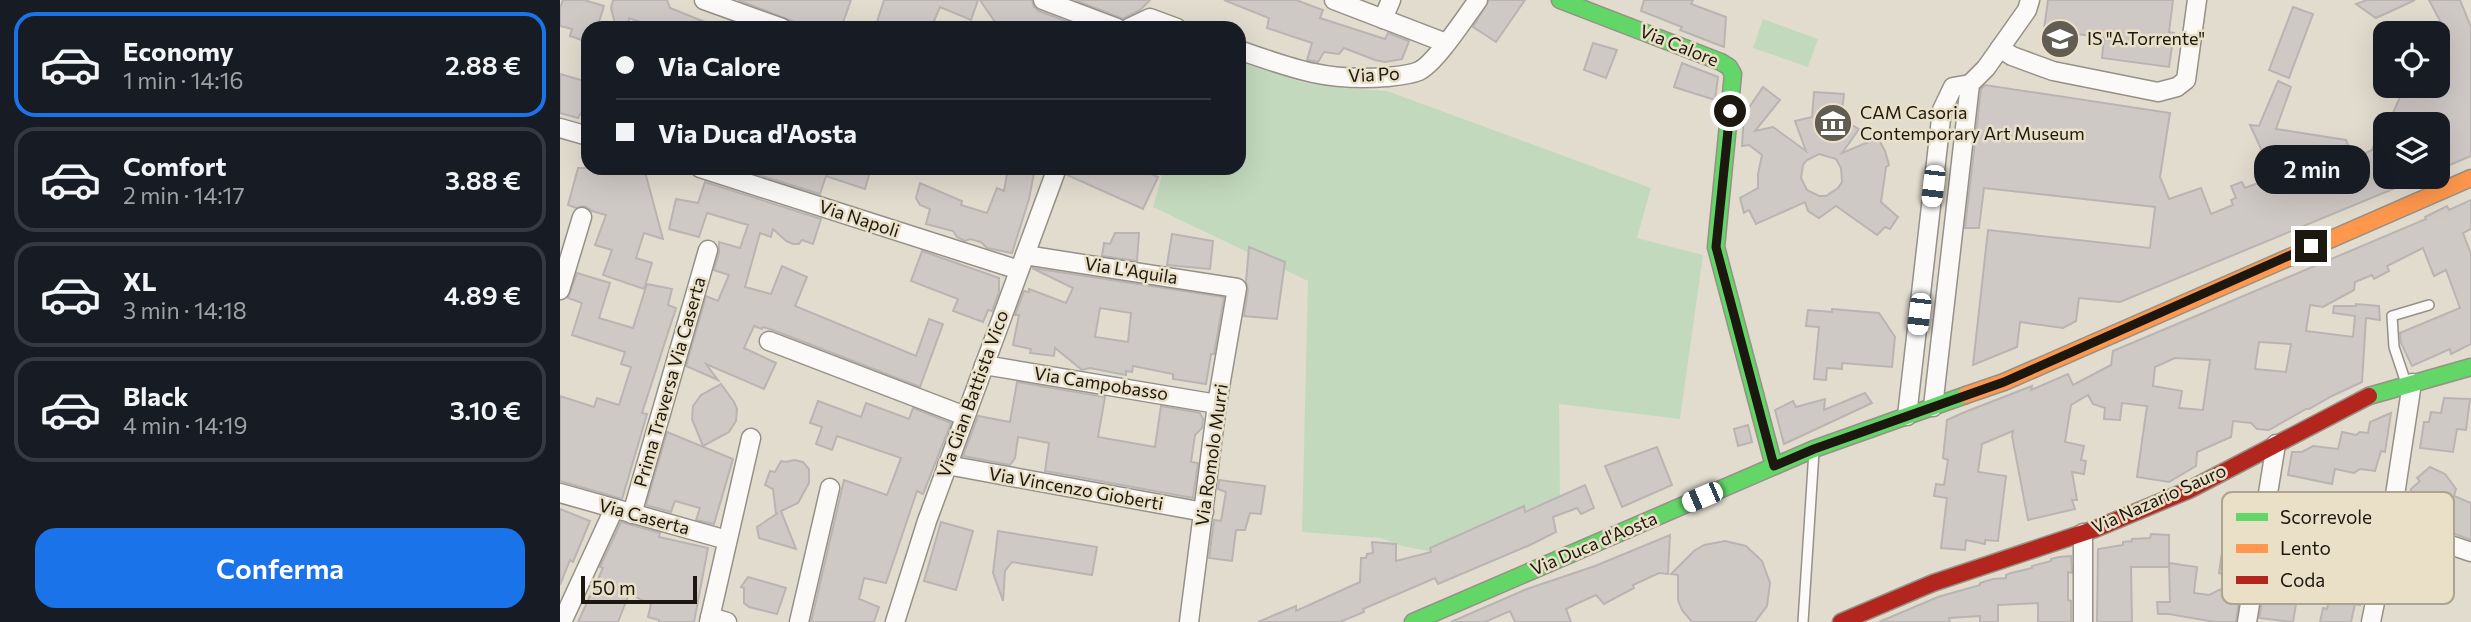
<!DOCTYPE html>
<html lang="it">
<head>
<meta charset="utf-8">
<style>
	:root { --surface:#171b24; --page:#20242c; --text:#f1f3f6; --muted:#9ea1a6; --line:#363941; --accent:#1a73e8 }
	body { margin:0; font-family:Commissioner,sans-serif; background:var(--page); color:var(--text); height:100vh; display:flex; flex-direction:column; font-size:26px; white-space:nowrap }
	* { box-sizing:border-box; margin:0 }
	p { font-size:23px; color:var(--muted) }
	.icon { flex:none; width:38px; height:38px; fill:none; stroke:currentColor; stroke-width:2; stroke-linecap:round; stroke-linejoin:round }
	.map { position:relative; flex:1; overflow:hidden }
	.side { display:flex; flex-direction:column; background:var(--surface); width:560px }
	.side>* { flex:none }
	.hud { position:absolute; left:21px; top:21px; width:665px; height:154px; border-radius:21px; box-shadow:0 7px 28px #0002; display:grid; align-content:center; height:154px; padding:0 35px; background:var(--surface) }
	.controls { position:absolute; left:1813px; top:21px; display:grid; gap:14px }
	.controls a { display:grid; place-items:center; width:77px; height:77px; border-radius:14px; background:var(--surface); box-shadow:0 7px 28px #0002; font-size:35px }
	.scale { position:absolute; left:21px; bottom:18px; width:116px; box-sizing:border-box; padding-left:7px; border:4px solid #1c180f; border-top:0; font-size:19px; line-height:24px; white-space:nowrap; color:#1c180f; -webkit-text-stroke:5px #eadfc7; paint-order:stroke }
	.end { position:absolute; width:32px; height:32px; margin:-16px; border:9px solid #1c180f; background:#fff; box-shadow:0 0 0 4px #fff }
	.from { border-radius:50% }
	.bubble { position:absolute; height:49px; border-radius:21px; background:var(--surface); box-shadow:0 7px 28px #0002; font-size:23px; font-weight:600; line-height:49px; text-align:center }
	.car { position:absolute; width:21px; height:42px; margin:-21px -10px; border-radius:9px; box-shadow:0 0 5px 2px #0007; background:linear-gradient(#fff 24%,#345 0 40%,#fff 0 76%,#345 0 86%,#fff 0) }
	.hud b { display:flex; align-items:center; gap:24px; height:66px; font-size:26px }
	.hud b+b { border-top:2px solid var(--line) }
	.hud i { width:18px; height:18px; background:var(--text) }
	ul { padding:12px 0 0; list-style:none }
	li { display:flex; align-items:center; gap:21px; height:105px; margin:0 14px 10px; padding:0 21px; border:4px solid var(--line); border-radius:21px }
	li div { flex:1 }
	li b { display:block; font-size:26px }
	li em { font-style:normal; font-weight:600 }
	li.selected { border-color:var(--accent) }
	li>.icon { width:63px; height:63px; stroke-width:1.5 }
	.action { display:flex; gap:14px; margin-top:auto; padding:14px 35px }
	.action a { flex:1; height:80px; border-radius:21px; background:var(--accent); color:#fff; font-size:28px; font-weight:600; line-height:80px; text-align:center }
	main { display:flex; flex:1; min-height:0 }
	.map>svg:first-child { display:block }
	.green { fill:#c3d9bd }
	.building { fill:#cfc9c6; stroke:#b9b4b2; stroke-width:2; fill-rule:evenodd }
	.lines { fill:none; stroke-linecap:round; stroke-linejoin:round }
	.lane-casing { stroke:#959187; stroke-width:12 }
	.street-casing { stroke:#959187; stroke-width:21 }
	.fast-casing { stroke:#959187; stroke-width:19 }
	.slow-casing { stroke:#959187; stroke-width:19 }
	.jam-casing { stroke:#959187; stroke-width:19 }
	.lane { stroke:#fbfaf8; stroke-width:9 }
	.street { stroke:#fbfaf8; stroke-width:18 }
	.fast { stroke:#63d668; stroke-width:16 }
	.slow { stroke:#ff974d; stroke-width:16 }
	.jam { stroke:#b3261e; stroke-width:16 }
	.route { stroke:#1c180f; stroke-width:9 }
	.labels { text-anchor:middle; stroke-width:5; stroke-linejoin:round; paint-order:stroke }
	.poi-label { font-size:18px; fill:#1c180f; stroke:#eadfc7; text-anchor:start }
	.street-label { font-size:18px; fill:#1c180f; stroke:#eadfc7 }
	.key { fill:#eadfc7; stroke:#aca390; stroke-width:2 }
	.key-label { font-size:19px; fill:#1c180f }
</style>
</head>
<body>
<main>
<section class="side">
<ul>
<li class="selected"><svg class="icon" aria-label="car" viewBox="0 0 24 24"><path d="M5 17H2v-5l4-1 3-4h7l3 4 3 1v5h-3M9 17h6M6 11h13"/><circle cx="7" cy="17" r="2"/><circle cx="17" cy="17" r="2"/></svg><div><b>Economy</b><p>1 min · 14:16</p></div><em>2.88 €</em></li>
<li><svg class="icon" aria-label="car" viewBox="0 0 24 24"><path d="M5 17H2v-5l4-1 3-4h7l3 4 3 1v5h-3M9 17h6M6 11h13"/><circle cx="7" cy="17" r="2"/><circle cx="17" cy="17" r="2"/></svg><div><b>Comfort</b><p>2 min · 14:17</p></div><em>3.88 €</em></li>
<li><svg class="icon" aria-label="car" viewBox="0 0 24 24"><path d="M5 17H2v-5l4-1 3-4h7l3 4 3 1v5h-3M9 17h6M6 11h13"/><circle cx="7" cy="17" r="2"/><circle cx="17" cy="17" r="2"/></svg><div><b>XL</b><p>3 min · 14:18</p></div><em>4.89 €</em></li>
<li><svg class="icon" aria-label="car" viewBox="0 0 24 24"><path d="M5 17H2v-5l4-1 3-4h7l3 4 3 1v5h-3M9 17h6M6 11h13"/><circle cx="7" cy="17" r="2"/><circle cx="17" cy="17" r="2"/></svg><div><b>Black</b><p>4 min · 14:19</p></div><em>3.10 €</em></li>
</ul>
<div class="action"><a>Conferma</a></div>
</section>
<div class="map">
<svg width="1911" height="622" viewBox="0 0 1911 622">
	<rect width="100%" height="100%" fill="#e2dccf"/>
	<g class="green">
		<path d="M1203,19L1258,39L1248,67L1193,48Z"/>
		<path d="M679,59L741,82L781,88L827,91L1091,188L1077,238L1143,255L1120,419L999,404L1000,496L868,551L842,546L821,538L742,532L748,281L593,207L602,176L587,168H679Z"/>
	</g>
	<g class="building">
		<path d="M3,0H24L44,6L37,28H28V42L10,36L12,29L0,26V8Z"/>
		<path d="M53,0H107L110,8L160,28H97L69,18L68,28H56L51,8Z"/>
		<path d="M178,0H291L281,28H250Z"/>
		<path d="M324,0H418L411,20L380,7L371,28H315Z"/>
		<path d="M420,0H472L474,7L479,11L525,28H439Z"/>
		<path d="M515,0H590L580,10L563,19Z"/>
		<path d="M664,0H736L763,10L760,18L825,39L828,33L849,41L842,59L825,62L815,60L784,48L779,54L764,52L758,62L754,61L747,60L752,43L707,28L709,18Z"/>
		<path d="M929,0H965L936,42L913,27Z"/>
		<path d="M1084,0H1133L1131,4L1166,17L1164,47L1120,30L1122,27L1081,11Z"/>
		<path d="M1488,0H1613L1609,32L1614,33L1609,67L1542,58L1544,38L1484,29Z"/>
		<path d="M1807,0H1855L1816,18L1796,4Z"/>
		<path d="M1869,0H1900L1911,27V156L1878,170V124H1828L1845,86H1878V42L1881,41L1879,35L1886,32Z"/>
		<path d="M1733,7L1753,14L1729,78L1709,70Z"/>
		<path d="M1033,43L1057,50L1046,78L1024,70Z"/>
		<path d="M1122,63L1158,77L1155,100L1114,87Z"/>
		<path d="M0,74L28,82V115L21,113L18,118L0,113Z"/>
		<path d="M1718,81L1731,87L1716,129L1786,140L1794,159L1812,150L1825,118V177H1862L1560,302L1519,298L1516,321L1503,328L1460,322L1457,347L1413,365L1428,230L1590,248L1595,207L1424,188L1419,228H1405L1421,89L1425,85L1610,113L1600,177L1609,199L1641,188L1651,214L1673,205L1671,200L1676,198L1671,186L1682,182L1685,188L1714,177L1690,125L1699,126Z"/>
		<path d="M1203,87L1220,100L1195,131L1213,127L1246,151L1235,121L1252,117L1254,92L1284,94L1281,119L1299,129L1282,153L1318,138L1325,151L1329,165L1326,167L1321,202L1338,217L1330,229L1325,227L1317,235L1276,206L1259,218L1248,211L1245,202L1196,224L1189,210L1184,213L1180,198L1198,188V174L1202,155L1189,145L1182,146L1184,115ZM1259,154L1276,159L1281,168L1282,182L1278,188L1266,196H1259L1247,190L1241,178L1243,165L1247,160Z"/>
		<path d="M18,168H84L103,239L84,233L76,258L92,263L84,289L43,275L52,250L35,245L46,215L32,211L25,206L16,208L8,205Z"/>
		<path d="M177,168H311L305,189L266,176L260,194Z"/>
		<path d="M448,168H475L469,199L452,253L427,248L421,242L410,239L405,241L397,237L393,231L366,224L370,209L360,205L356,198L360,183L402,201L401,205L427,213L437,188L444,191Z"/>
		<path d="M508,168H578L598,177L583,209L507,175Z"/>
		<path d="M145,182L261,219L253,244L242,240L239,244H233L226,241L213,229L211,237L200,233L185,287L211,294L222,266L247,277L235,306L356,356L369,319L383,324L360,387L213,330L203,327L202,329L194,326L184,348L216,363L204,389L146,364L158,380L126,366L146,296L158,301L169,275L154,270L159,253V242L180,248L188,225L147,213L139,237L109,229L116,199L138,203Z"/>
		<path d="M1911,200V229L1903,233L1911,254V344L1891,354L1890,349L1852,366L1841,343L1840,333L1900,308L1886,270L1874,276L1863,248L1827,266L1829,271L1814,279L1812,275L1795,282L1794,290L1763,307L1750,305L1746,331L1793,337L1795,316L1773,313L1774,306H1796V304L1819,306L1820,320L1806,318L1802,382L1772,396L1749,409H1746L1709,430L1697,429L1691,423L1673,421L1671,437L1637,452L1636,466L1609,482L1577,477L1587,406L1562,403L1560,420L1544,419L1545,408L1533,404L1528,395L1511,405L1505,442L1524,446L1521,460L1526,461L1524,474L1512,472L1517,500H1512L1515,509L1468,520L1452,436L1453,431L1422,444L1418,472L1446,476L1438,541L1425,540V544L1406,540L1405,550L1381,548L1387,498L1374,496L1376,484L1384,485L1388,460L1383,458L1387,420L1405,412L1472,386L1471,390L1508,374L1513,385L1551,365L1553,351L1866,219L1865,217L1887,206L1889,210ZM1699,342L1731,344L1726,372L1695,369ZM1615,358L1650,360L1643,410L1619,408L1622,391L1593,386L1595,367Z"/>
		<path d="M555,233H579L577,261L542,256L544,243L550,244Z"/>
		<path d="M612,234L653,241L650,269L607,265Z"/>
		<path d="M689,247L725,262L717,319L684,316L688,290L686,282Z"/>
		<path d="M362,251L439,278V292L432,311L428,310L423,322L393,311L398,299L351,281Z"/>
		<path d="M472,268L664,297L654,354H651L646,384L613,379V374L573,366L572,372L566,371V375L530,368L522,370L495,348L494,356L470,353L471,349L453,345L459,315H455L464,291L469,292V289L506,303L513,288ZM540,308L571,313L568,342L535,337Z"/>
		<path d="M17,273L50,283L39,318L73,328L87,284L112,289L108,305L116,308L82,413L87,414L62,499L0,481V396L34,407L37,398L59,405L71,367L61,364L65,352L12,335L22,303L8,298Z"/>
		<path d="M1272,309L1319,313L1335,337L1332,367L1282,363V369L1267,368L1266,380L1254,379L1259,327L1246,326L1248,310L1272,312Z"/>
		<path d="M457,382L545,397L538,437L595,447L601,406L640,413L643,419L642,428L635,435L631,462L638,463L633,498L485,471L489,443L458,437L455,458L450,465L403,456L418,416L450,422Z"/>
		<path d="M161,384L174,402L177,409L176,421L169,432L143,446L132,419L133,406L141,395Z"/>
		<path d="M1305,393L1312,403L1224,444L1215,410L1233,401L1236,407L1265,399L1264,410Z"/>
		<path d="M1884,398L1910,399L1906,430L1897,429L1893,452L1860,448L1864,422H1869L1871,412L1881,413Z"/>
		<path d="M258,401L301,417L306,403L349,419L353,408L391,423L363,494L357,491L326,583L304,578L299,599L319,607L314,622H251L284,480L327,495L341,458L277,436L272,450L256,444L262,427L250,423Z"/>
		<path d="M1831,413L1825,452L1821,451L1815,471L1800,469L1794,473L1775,469L1772,484L1728,475L1732,452H1742L1753,446L1778,449L1782,432L1796,435L1800,432L1808,433L1810,422Z"/>
		<path d="M1188,425L1192,442L1178,446L1174,429Z"/>
		<path d="M107,432L173,459L154,524L136,520L140,508L115,501L111,512L86,505Z"/>
		<path d="M1097,447L1112,485L1062,507L1045,466Z"/>
		<path d="M234,460L243,462L249,469V483L238,503L221,511L236,549L199,538L197,527L218,513L216,514L213,489L205,485L210,471L215,472L221,461L226,462Z"/>
		<path d="M1870,467L1885,474L1896,489L1894,496L1911,503V540L1890,532L1891,513L1877,522L1872,517L1867,520L1850,497L1851,489L1860,481L1857,478Z"/>
		<path d="M659,480L705,486L701,514L690,513L685,530H676L672,561L649,558L654,520L661,521L666,492L658,489Z"/>
		<path d="M1025,485L1034,508L1021,514L1017,508L993,517L996,532L970,545L878,584L875,578L803,609L804,612L780,622H698L736,606V611L800,582L801,558H806L807,554L813,553L812,542L836,544V561L871,552L870,548L964,506L965,512Z"/>
		<path d="M1778,502L1809,509L1801,546L1813,548L1800,605L1795,604L1791,622H1760L1763,608L1767,609L1782,543L1770,540Z"/>
		<path d="M0,509L30,521L13,562L10,560L0,585Z"/>
		<path d="M61,522L100,533L99,537L148,548L134,622H99V620L88,617L91,604L69,594L58,622H18L43,568L40,567Z"/>
		<path d="M381,522L413,531L396,590L364,581Z"/>
		<path d="M438,531L537,547L532,575L452,562L445,571L443,601L433,573Z"/>
		<path d="M1591,534L1609,535V567H1571L1572,622H1537L1538,549L1563,545V542L1572,541V539L1590,538Z"/>
		<path d="M1110,535L1108,574L1099,573L1073,585L1074,588L1044,604L1036,595L1016,604L1006,609L1011,622H955L950,611L925,622H891L967,589L1035,566Z"/>
		<path d="M1165,541L1186,546L1202,561L1210,583L1207,606L1195,622H1132L1122,610L1118,600V575L1111,574L1134,551L1144,545Z"/>
		<path d="M1663,545L1687,550L1682,579L1659,573Z"/>
		<path d="M1511,556L1512,573L1508,572V600L1511,601V622H1478V603L1438,605V622H1420V616L1389,618L1390,622H1319L1378,597L1420,585V583L1433,579L1446,578V575L1451,573L1472,568V566L1491,561V559L1499,557Z"/>
		<path d="M1609,563L1637,567L1634,593L1649,595L1682,579L1676,622H1655L1609,614H1598L1597,602H1610Z"/>
		<path d="M1708,568L1741,574L1733,622L1699,618Z"/>
		<path d="M188,577L226,588L217,614L189,607L184,603V588L181,587Z"/>
	</g>
	<g class="lines">
		<g class="lane-casing">
			<g id="lane">
				<path d="M1846,383L1834,347L1832,316L1869,305"/>
				<path d="M1243,622L1254,451"/>
			</g>
		</g>
		<g class="street-casing">
			<g id="street">
				<path d="M144,0L222,28"/>
				<path d="M483,0L557,28"/>
				<path d="M774,0L886,43"/>
				<path d="M823,19L831,0"/>
				<path d="M569,28L590,18L617,28"/>
				<path d="M1440,48L1452,56L1493,71L1598,92L1617,87L1626,80L1637,0"/>
				<path d="M679,50C733,69 768,82 827,77C837,76 850,75 859,71C876,63 906,16 918,0"/>
				<path d="M0,128L28,136"/>
				<path d="M140,168L459,270"/>
				<path d="M465,255L677,288L657,404L629,622"/>
				<path d="M0,290L22,217"/>
				<path d="M209,341L405,416"/>
				<path d="M424,365L657,404"/>
				<path d="M1373,407L1410,84L1426,68L1467,10L1470,0"/>
				<path d="M1347,416L1382,110L1393,87L1410,84"/>
				<path d="M387,465L644,512"/>
				<path d="M0,493L167,540"/>
				<path d="M72,514L148,250"/>
				<path d="M1830,528L1849,531L1911,552"/>
				<path d="M150,617L167,622"/>
				<path d="M2,622L54,509"/>
				<path d="M149,622L191,438"/>
				<path d="M239,622L270,488"/>
				<path d="M335,622L367,521L497,168"/>
				<path d="M1523,622V533"/>
				<path d="M1687,622L1716,444"/>
				<path d="M1811,622L1830,528L1852,383"/>
			</g>
		</g>
		<g class="fast-casing">
			<g id="fast">
				<path d="M1000,0L1161,62L1169,67L1173,74L1156,247L1214,466"/>
				<path d="M1809,396L1911,367"/>
				<path d="M853,622L1254,449L1406,395"/>
			</g>
		</g>
		<g class="slow-casing">
			<path id="slow" d="M1406,395L1444,382L1911,178"/>
		</g>
		<g class="jam-casing">
			<path id="jam" d="M1281,622L1373,583L1535,529L1629,490L1809,396"/>
		</g>
		<use href="#lane" class="lane"/>
		<use href="#street" class="street"/>
		<use href="#fast" class="fast"/>
		<use href="#slow" class="slow"/>
		<use href="#jam" class="jam"/>
	</g>
	<g class="lines">
		<path class="route" d="M1170,111L1156,247L1214,466L1254,449L1444,382L1751,246"/>
	</g>
	<defs>
		<g id="school-disc" transform="scale(2.0125)"><circle r="9.5" fill="#615d52" stroke="#eadfc7"/><path d="M0-5L7-2L0 1L-7-2ZM-4 1L0 2.5L4 1V4Q0 6-4 4Z" fill="#fff"/></g>
		<g id="museum-disc" transform="scale(2.0125)"><circle r="9.5" fill="#615d52" stroke="#eadfc7"/><path d="M0-6L6-3V-2H-6V-3ZM-5-1h2V3h-2ZM-1-1h2V3h-2ZM3-1h2V3H3ZM-6 4H6V6H-6Z" fill="#fff"/></g>
	</defs>
	<g fill-rule="evenodd">
		<use href="#school-disc" x="1500" y="39"/>
		<use href="#museum-disc" x="1273" y="123"/>
	</g>
	<g class="labels">
		<g class="poi-label">
			<text x="1527" y="45">IS "A.Torrente"</text>
			<text x="1300" y="119">CAM Casoria<tspan x="1300" dy="21">Contemporary Art Museum</tspan></text>
		</g>
		<g class="street-label">
			<text transform="translate(1119 46) rotate(22)" y="6">Via Calore</text>
			<text transform="translate(814 75) rotate(-3)" y="6">Via Po</text>
			<text transform="translate(299 219) rotate(18)" y="6">Via Napoli</text>
			<text transform="translate(571 271) rotate(9)" y="6">Via L'Aquila</text>
			<text transform="translate(110 382) rotate(-74)" y="6">Prima Traversa Via Caserta</text>
			<text transform="translate(541 384) rotate(9)" y="6">Via Campobasso</text>
			<text transform="translate(413 394) rotate(-70)" y="6">Via Gian Battista Vico</text>
			<text transform="translate(652 455) rotate(-82)" y="6">Via Romolo Murri</text>
			<text transform="translate(516 489) rotate(10)" y="6">Via Vincenzo Gioberti</text>
			<text transform="translate(1599 499) rotate(-24)" y="6">Via Nazario Sauro</text>
			<text transform="translate(84 517) rotate(15)" y="6">Via Caserta</text>
			<text transform="translate(1034 544) rotate(-23)" y="6">Via Duca d'Aosta</text>
		</g>
	</g>
	<rect x="1662" y="492" width="232" height="112" rx="10" class="key"/>
	<rect x="1676" y="513" width="32" height="8" fill="#63d668"/>
	<rect x="1676" y="544" width="32" height="9" fill="#ff974d"/>
	<rect x="1676" y="576" width="32" height="8" fill="#b3261e"/>
	<g class="key-label">
		<text x="1720" y="524">Scorrevole</text>
		<text x="1720" y="555">Lento</text>
		<text x="1720" y="587">Coda</text>
	</g>
</svg>
<div class="controls">
<a><svg class="icon" aria-label="locate" viewBox="0 0 24 24"><circle cx="12" cy="12" r="6"/><path d="M12 2v4M12 18v4M2 12h4M18 12h4"/></svg></a>
<a><svg class="icon" aria-label="layers" viewBox="0 0 24 24"><path d="M12 4l9 5-9 5-9-5zM3 14l9 5 9-5"/></svg></a>
</div>
<div class="scale">50 m</div>
<i class="end from" style="left:1170px;top:111px"></i>
<i class="end" style="left:1751px;top:246px"></i>
<div class="bubble" style="left:1694px;top:145px;width:116px">2 min</div>
<i class="car" style="left:1373px;top:186px;rotate:187deg"></i>
<i class="car" style="left:1359px;top:314px;rotate:187deg"></i>
<i class="car" style="left:1142px;top:497px;rotate:247deg"></i>
<div class="hud">
<b><i class="from"></i>Via Calore</b>
<b><i></i>Via Duca d'Aosta</b>
</div>
</div>
</main>
</body>
</html>
